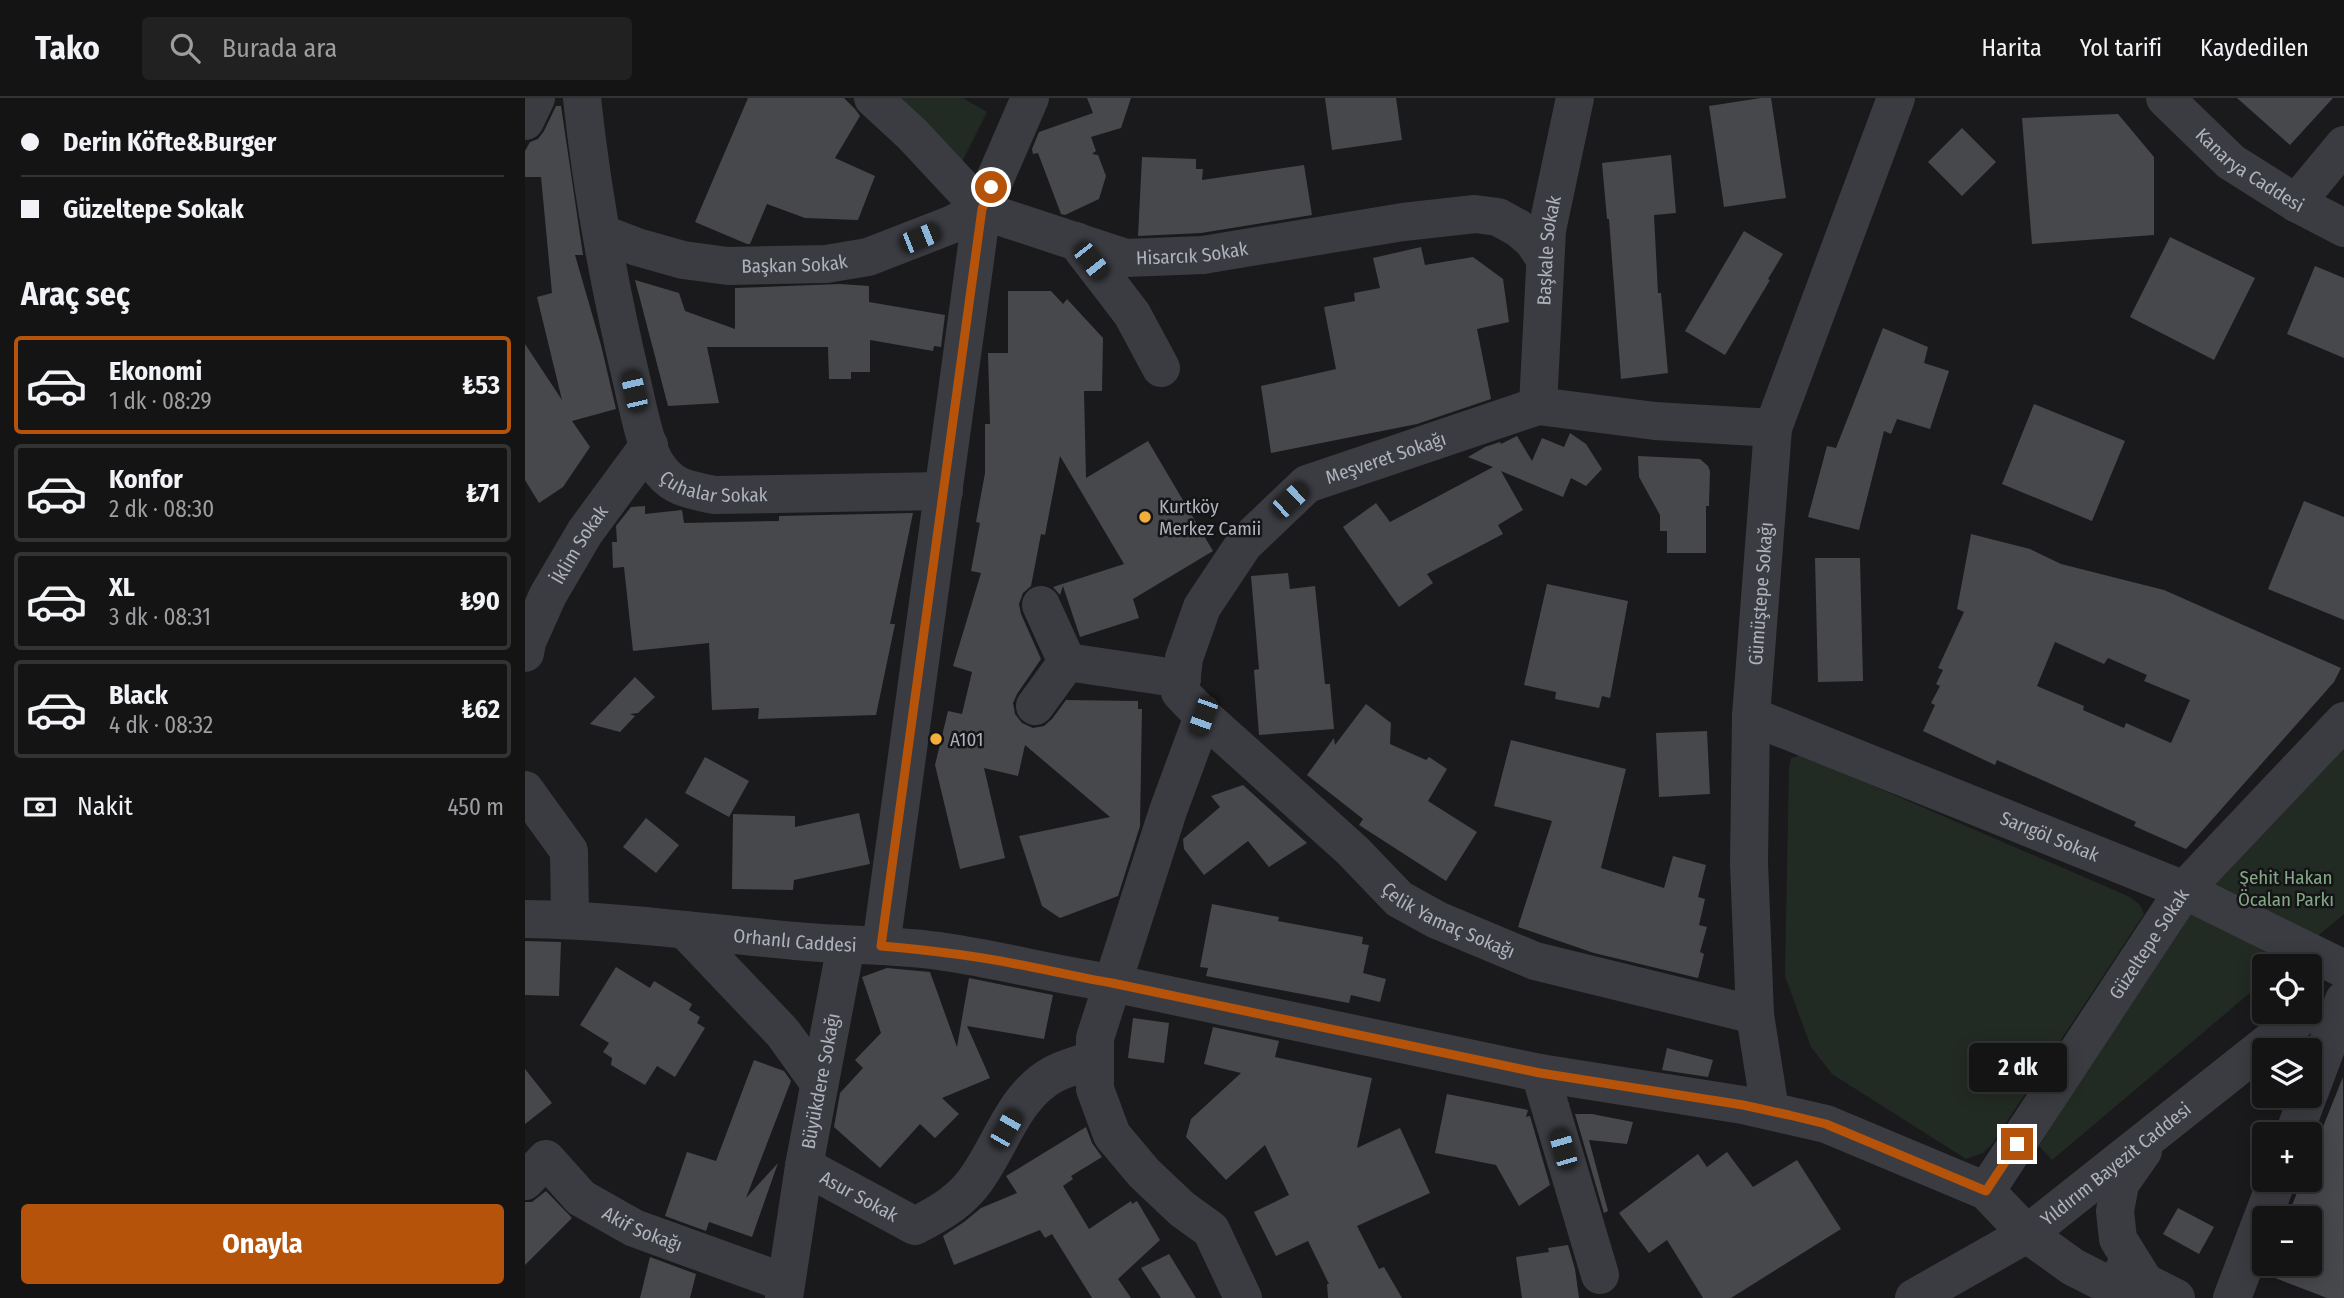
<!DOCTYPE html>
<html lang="tr">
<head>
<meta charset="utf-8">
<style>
	:root { --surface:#141415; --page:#212122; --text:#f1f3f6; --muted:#9d9ea0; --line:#333334; --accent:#b45309 }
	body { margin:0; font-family:"Fira Sans Condensed",sans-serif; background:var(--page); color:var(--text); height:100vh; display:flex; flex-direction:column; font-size:26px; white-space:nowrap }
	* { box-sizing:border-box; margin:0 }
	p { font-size:23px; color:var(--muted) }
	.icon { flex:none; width:38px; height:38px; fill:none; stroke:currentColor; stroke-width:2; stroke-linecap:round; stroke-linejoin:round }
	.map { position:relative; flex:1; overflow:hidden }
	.side { display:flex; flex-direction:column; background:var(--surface); width:525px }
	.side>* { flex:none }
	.guide { display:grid; align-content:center; height:154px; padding:0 21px; background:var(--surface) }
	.controls { position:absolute; left:1727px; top:856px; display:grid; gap:14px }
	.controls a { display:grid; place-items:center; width:70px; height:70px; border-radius:7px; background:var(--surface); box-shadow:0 4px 18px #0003,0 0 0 2px var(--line); font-size:35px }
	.end { position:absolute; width:32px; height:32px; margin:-16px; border:9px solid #b45309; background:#fff; box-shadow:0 0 0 4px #fff }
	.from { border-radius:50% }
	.bubble { position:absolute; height:49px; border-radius:7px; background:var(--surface); box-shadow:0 4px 18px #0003,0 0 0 2px var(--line); font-size:23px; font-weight:700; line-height:49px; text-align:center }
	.car { position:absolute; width:21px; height:42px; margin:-21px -10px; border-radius:9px; box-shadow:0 0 5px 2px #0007; background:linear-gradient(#222 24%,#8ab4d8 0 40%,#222 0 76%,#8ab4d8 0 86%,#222 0) }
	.guide b { display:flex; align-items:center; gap:24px; height:66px; font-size:26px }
	.guide b+b { border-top:2px solid var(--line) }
	.guide i { width:18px; height:18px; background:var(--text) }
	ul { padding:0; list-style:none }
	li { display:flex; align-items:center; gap:21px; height:98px; margin:0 14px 10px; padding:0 7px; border:4px solid var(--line); border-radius:7px }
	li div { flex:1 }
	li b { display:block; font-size:26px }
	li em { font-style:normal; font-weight:700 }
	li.on { border-color:var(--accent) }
	li>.icon { width:63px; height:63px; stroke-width:1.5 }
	h2 { padding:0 21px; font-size:32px; line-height:84px }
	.pay { display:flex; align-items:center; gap:18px; height:77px; padding:0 21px; font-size:26px }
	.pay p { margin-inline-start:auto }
	.cta { display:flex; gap:14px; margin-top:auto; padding:14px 21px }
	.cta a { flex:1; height:80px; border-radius:7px; background:var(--accent); color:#fff; font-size:28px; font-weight:700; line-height:80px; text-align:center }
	header { display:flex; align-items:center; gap:42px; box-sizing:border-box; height:98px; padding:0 35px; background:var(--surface); border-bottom:2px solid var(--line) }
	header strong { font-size:33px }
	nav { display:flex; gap:38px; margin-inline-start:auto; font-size:24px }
	.search { width:490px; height:63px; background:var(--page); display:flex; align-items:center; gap:18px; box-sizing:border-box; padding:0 24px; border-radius:7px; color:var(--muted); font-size:26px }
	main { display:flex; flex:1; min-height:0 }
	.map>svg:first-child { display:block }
	.green { fill:#222b23 }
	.building { fill:#47484c; fill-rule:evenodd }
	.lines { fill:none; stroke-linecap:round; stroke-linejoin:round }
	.minor { stroke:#3b3c42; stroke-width:38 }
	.route { stroke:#b45309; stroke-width:9 }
	.poi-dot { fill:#f3ae3c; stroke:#151518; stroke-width:2.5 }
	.labels { text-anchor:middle; stroke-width:5; stroke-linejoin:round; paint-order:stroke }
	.street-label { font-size:19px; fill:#adb2bc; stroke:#151518 }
	.poi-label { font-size:19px; fill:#adb2bc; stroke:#151518; text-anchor:start }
	.park-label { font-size:19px; fill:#84a785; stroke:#151518 }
</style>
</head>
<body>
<header>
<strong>Tako</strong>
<div class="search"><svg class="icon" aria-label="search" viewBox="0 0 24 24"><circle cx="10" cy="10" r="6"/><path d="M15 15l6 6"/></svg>Burada ara</div>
<nav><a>Harita</a><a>Yol tarifi</a><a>Kaydedilen</a></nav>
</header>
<main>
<section class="side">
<div class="guide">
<b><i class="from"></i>Derin Köfte&amp;Burger</b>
<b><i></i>Güzeltepe Sokak</b>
</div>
<h2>Araç seç</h2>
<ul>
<li class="on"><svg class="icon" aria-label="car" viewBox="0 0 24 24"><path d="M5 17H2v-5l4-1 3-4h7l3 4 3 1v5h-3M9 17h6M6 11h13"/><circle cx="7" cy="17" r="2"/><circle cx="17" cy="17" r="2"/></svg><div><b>Ekonomi</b><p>1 dk · 08:29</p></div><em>₺53</em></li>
<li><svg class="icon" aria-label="car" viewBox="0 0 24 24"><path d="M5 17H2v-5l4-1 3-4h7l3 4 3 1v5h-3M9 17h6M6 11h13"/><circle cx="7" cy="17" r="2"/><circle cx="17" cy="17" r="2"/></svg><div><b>Konfor</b><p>2 dk · 08:30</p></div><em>₺71</em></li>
<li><svg class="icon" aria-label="car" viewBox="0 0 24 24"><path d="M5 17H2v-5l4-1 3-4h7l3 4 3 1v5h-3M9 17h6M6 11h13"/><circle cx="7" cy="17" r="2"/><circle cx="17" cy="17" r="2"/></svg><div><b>XL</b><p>3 dk · 08:31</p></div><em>₺90</em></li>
<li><svg class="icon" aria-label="car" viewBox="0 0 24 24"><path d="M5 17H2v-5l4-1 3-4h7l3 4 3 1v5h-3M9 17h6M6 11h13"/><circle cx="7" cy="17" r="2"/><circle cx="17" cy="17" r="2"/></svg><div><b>Black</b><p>4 dk · 08:32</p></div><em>₺62</em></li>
</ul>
<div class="pay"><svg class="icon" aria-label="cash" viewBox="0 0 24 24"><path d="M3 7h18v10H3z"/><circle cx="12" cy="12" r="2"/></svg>Nakit<p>450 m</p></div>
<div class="cta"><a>Onayla</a></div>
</section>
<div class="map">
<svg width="1819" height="1200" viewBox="0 0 1819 1200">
	<rect width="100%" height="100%" fill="#1a1a1c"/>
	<g class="green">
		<path d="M353,0H438L462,14L434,70Z"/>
		<path d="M1819,647V816L1757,868H1740L1739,883L1527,1062L1514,1048L1661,814Z"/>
		<path d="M1277,657L1605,799L1615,807L1619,816L1467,1046L1458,1055L1441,1061L1307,976L1286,949L1260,878L1264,670L1266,660Z"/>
	</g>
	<g class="building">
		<path d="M223,0H319L330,11L335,18L310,60L350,78L333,122L280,120L242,106L225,146H222L170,124Z"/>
		<path d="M562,0H606L596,30L566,39L571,53L567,56L573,57L581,78L574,101L540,117L536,116L513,55L508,56L507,51L514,34L568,15Z"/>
		<path d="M800,0H871L877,42L807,52Z"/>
		<path d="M1236,0H1246L1261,100L1199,109L1184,8Z"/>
		<path d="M1712,0H1808L1765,47Z"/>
		<path d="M31,8H36L58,157H50L76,247L91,311L47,323L65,349L38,389L14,405L0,382V246L37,302L12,199L27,195L16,79H0V53L5,44L13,41L19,33Z"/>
		<path d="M1593,16L1629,59V137L1507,146L1497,20Z"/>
		<path d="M1437,30L1471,64L1437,98L1403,64Z"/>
		<path d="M1146,57L1151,115L1129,117L1133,195H1136L1143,275L1096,281L1084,121H1082L1077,65Z"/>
		<path d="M617,59L671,61V71H678L677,82L779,67L787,117L676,135L613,138Z"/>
		<path d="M1219,133L1258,156L1243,181L1245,182L1200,257L1160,233Z"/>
		<path d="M1645,139L1730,180L1689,262L1605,219Z"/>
		<path d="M896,149L900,167L948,159L978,181L984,224L952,231L966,301L892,326L746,355L736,288L811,271L799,209L830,203L829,195L855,190L848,160Z"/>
		<path d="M1790,168L1819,180V260L1762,236Z"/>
		<path d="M110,182L154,195L160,213L210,231V190L315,186L344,188V204L420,217L416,249L409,248L408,253L345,242V274H326V281H304L303,249H182L194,305L143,308Z"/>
		<path d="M483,193H526L538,206L542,201L578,240L577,293H559L561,380L623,343L688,453L608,501L614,520L555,539L538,488L535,497L528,489L599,466L535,358L520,437L516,436L506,488L498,495L494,506L496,516L516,561L492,596L488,605L490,616L497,625L508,630L519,628L527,621L541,602L613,603V611H617L615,728L593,798L535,820L517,808L494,738L585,719L500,647L493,678L459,670L480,760L435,771L410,667L423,613L437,616L447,574L428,568L456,475L446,473L455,425L451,424L460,375V326H465L463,255H483Z"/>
		<path d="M1358,230L1403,249L1399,265L1424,273L1405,331L1372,321L1366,336L1359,333L1334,432L1283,419L1302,348L1311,350Z"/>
		<path d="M1509,306L1600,343L1567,423L1477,386Z"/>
		<path d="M1045,335L1061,346L1077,371L1061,388L1046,380L1038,399L976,373L998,412L973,427L978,436L902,476L908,485L874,509L818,429L851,405L865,424L968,369L943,359L960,349L975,344L976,346L992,338L1007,363L1017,340L1039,349Z"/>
		<path d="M1113,358L1175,361L1183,368L1185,373L1184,408H1181V455H1142V433H1135V417L1114,379Z"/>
		<path d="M1779,403L1819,419V522L1743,491Z"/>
		<path d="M120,408V416L157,412L159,425L254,423V418L388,415L365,526H370L351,617L233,621L234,610L187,612L184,545L108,553L99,469L88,470L87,444H92L91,428L106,409Z"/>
		<path d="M1446,436L1505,451L1536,466L1639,492L1816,570L1809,584L1661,751L1609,728L1611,724L1472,662L1470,667L1398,633L1410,607L1406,605L1415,588L1411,586L1418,572L1413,570L1439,514L1432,511ZM1530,544L1579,566L1583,560L1622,577L1619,583L1665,602L1646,645L1601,625L1599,630L1558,612L1559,608L1512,588Z"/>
		<path d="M1290,460H1335L1338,583L1293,584Z"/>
		<path d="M763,475L765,491L790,488L800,586H805L809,631L734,637L729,572L734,571L726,478Z"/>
		<path d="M1022,486L1103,503L1085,600L1077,598L1074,610L1030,601L1031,594L999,587Z"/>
		<path d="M110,579L130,599L113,615L105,616L110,618L95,634L65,626Z"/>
		<path d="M841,606L866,625L865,646L901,662L904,659L922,671L903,703L952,734L921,783L834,727L838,721L782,677L809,640L810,647Z"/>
		<path d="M1182,633L1185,696L1134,699L1131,635Z"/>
		<path d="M986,642L1101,671L1076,770L1139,790L1148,758L1181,767L1173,799L1180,801L1174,827L1182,829L1175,854L1179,856L1173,880L1069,855L993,829L1027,723L969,708Z"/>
		<path d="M180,659L224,683L204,719L160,695Z"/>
		<path d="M718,687L782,745L744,769L723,743L679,777L659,751L658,741L695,709L686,698Z"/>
		<path d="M334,715L345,766L269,782L268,792L207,791L208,716L270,718V729Z"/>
		<path d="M121,720L154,747L131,775L98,749Z"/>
		<path d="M687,806L754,819L753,823L838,839L837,846L844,847L838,875L861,881L855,904L826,897L824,905L681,878L683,870L675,869Z"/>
		<path d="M0,843L36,844L34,898L0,897Z"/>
		<path d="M91,869L125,890L129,883L167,906L164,912L175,919L172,925L180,930L150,979L132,968L120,987L86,967L87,960L78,954L84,945L55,927Z"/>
		<path d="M362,870L405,874L432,949L444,880L528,897L519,941L442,928L465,980L417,1000L434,1016L410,1040L395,1026L355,1070L309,1029L315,995L338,970L330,962L356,935L337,879Z"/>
		<path d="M608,920L644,925L639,965L603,960Z"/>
		<path d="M688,929L754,943L750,959L847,980L832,1050L875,1030L905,1095L832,1128L854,1171L859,1169L877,1200H803L802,1186H804L783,1143L751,1158L729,1114L764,1097L740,1047L701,1082L661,1039L666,1021L716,975L679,966Z"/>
		<path d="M1142,950L1188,962L1183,979L1137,972Z"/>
		<path d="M229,962L259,973L266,983L221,1100L253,1065L227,1139L184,1124L181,1133L140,1118L162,1054L191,1063Z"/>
		<path d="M0,971L27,1005L0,1026Z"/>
		<path d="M1818,979L1819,1200H1802L1740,1176L1744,1166H1785V1120H1762L1777,1082H1785V1061Z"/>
		<path d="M922,996L1003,1012L1001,1019L1005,1018L1025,1087L994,1108L971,1067L910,1055Z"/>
		<path d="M1050,1016H1067L1108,1024L1102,1046L1064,1042L1083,1113L1079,1115Z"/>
		<path d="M561,1029L567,1045L577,1059L546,1078L548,1081L538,1088L564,1131L606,1103L607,1106L612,1103L635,1142L593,1181L606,1200H567L527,1136L520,1140L515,1132L429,1167L418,1138L439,1124L456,1110L492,1095L481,1078Z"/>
		<path d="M1202,1054L1228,1089L1272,1062L1316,1131L1206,1200H1178L1142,1142L1124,1155L1094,1115L1173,1056L1182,1069Z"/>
		<path d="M21,1093L47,1120L0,1167V1104H7Z"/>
		<path d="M1653,1110L1689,1129L1674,1156L1638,1136Z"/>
		<path d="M1043,1147L1050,1171L1054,1200H997L991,1159L1024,1154L1023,1150Z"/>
		<path d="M644,1156L671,1200H636L616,1170Z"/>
		<path d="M125,1159L171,1176L165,1200H115Z"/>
	</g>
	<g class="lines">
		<g class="minor">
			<path id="s1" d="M57,0C67,95 85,191 107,284C112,305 120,348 131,366C147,391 163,391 189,397L419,393"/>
			<path id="s2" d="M348,0L387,36L457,111L464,115L601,160L678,157L878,124L950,116L973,119L993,130L1008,143L1020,161"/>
			<path id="s3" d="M1640,0L1706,64L1771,105L1819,130"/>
			<path d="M0,23L11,0"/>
			<path d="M1771,105L1819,47"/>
			<path id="s4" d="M78,136L112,149L158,162L203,168L301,166L343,159L428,126L457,111"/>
			<path d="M551,143L607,216L636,270"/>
			<path id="s5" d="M1013,308L1022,132L1050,0"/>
			<path d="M516,507L542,564"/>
			<path id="s6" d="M0,555L2,544L23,497L60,434L124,347"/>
			<path d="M510,608L542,564L657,581"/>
			<path id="s7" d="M678,618L828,753L874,801L912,822L1010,863L1230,917"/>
			<path id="s8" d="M1226,618L1659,792L1819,871"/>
			<path d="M0,692L44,753L45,821"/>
			<path id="s9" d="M0,821C91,822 181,835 271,843C320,848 371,846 420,854C476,862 531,877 587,885L1015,975L1218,1007L1301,1026L1461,1093L1502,1136L1548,1169L1609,1200"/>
			<path d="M160,832L258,935L294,985"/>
			<path d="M356,848L457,111L505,0"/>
			<path d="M1015,975L1075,1177"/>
			<path d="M1785,993L1819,902"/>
			<path id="s10" d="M1245,1012L1230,917L1224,765L1226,618L1248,330L1371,0"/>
			<path d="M1769,1036L1783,998"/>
			<path d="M1618,1053L1595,1086L1590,1113L1593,1141L1621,1186"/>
			<path id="s11" d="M279,1068L390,1128C411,1117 430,1107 446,1088C475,1053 486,999 529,976C541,970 556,966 570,961"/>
			<path id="s12" d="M0,1083L21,1061L56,1100L109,1130L261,1185"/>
			<path id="s13" d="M1461,1093L1659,792L1819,623"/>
			<path d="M1598,1173L1651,1200"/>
			<path id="s14" d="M259,1200L279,1068L321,847"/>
			<path id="s15" d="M718,1200L686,1132L657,1111L619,1075L587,1037L570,991V940L643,713L678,618L655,594L659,560L677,509L719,446L782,386L1013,308L1130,323L1248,330"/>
			<path id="s16" d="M1389,1200L1502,1136L1782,914"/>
			<path d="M1707,1200L1752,1082"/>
		</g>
	</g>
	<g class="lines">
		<path class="route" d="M466,89L457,111L356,848C402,852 447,857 491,866C524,872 555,880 587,885L1015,975L1218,1007L1264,1017L1301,1026L1461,1093L1492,1046"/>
	</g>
	<g class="poi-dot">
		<circle cx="620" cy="419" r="7"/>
		<circle cx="411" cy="641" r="7"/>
	</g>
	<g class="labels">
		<g class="street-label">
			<text dy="7" stroke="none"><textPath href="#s3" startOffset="112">Kanarya Caddesi</textPath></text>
			<text dy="7" stroke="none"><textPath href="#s5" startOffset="156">Başkale Sokak</textPath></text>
			<text dy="7" stroke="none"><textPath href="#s2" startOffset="374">Hisarcık Sokak</textPath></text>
			<text dy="7" stroke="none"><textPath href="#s4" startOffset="196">Başkan Sokak</textPath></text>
			<text dy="7" stroke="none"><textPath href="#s15" startOffset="1020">Meşveret Sokağı</textPath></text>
			<text dy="7" stroke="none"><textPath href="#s1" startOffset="441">Çuhalar Sokak</textPath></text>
			<text dy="7" stroke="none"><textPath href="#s6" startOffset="122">İklim Sokak</textPath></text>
			<text dy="7" stroke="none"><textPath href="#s10" startOffset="518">Gümüştepe Sokağı</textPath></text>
			<text dy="7" stroke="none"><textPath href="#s8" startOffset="322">Sarıgöl Sokak</textPath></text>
			<text dy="7" stroke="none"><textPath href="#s7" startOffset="322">Çelik Yamaç Sokağı</textPath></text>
			<text dy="7" stroke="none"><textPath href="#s9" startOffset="271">Orhanlı Caddesi</textPath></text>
			<text dy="7" stroke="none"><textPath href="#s13" startOffset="296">Güzeltepe Sokak</textPath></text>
			<text dy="7" stroke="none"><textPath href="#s14" startOffset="220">Büyükdere Sokağı</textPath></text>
			<text dy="7" stroke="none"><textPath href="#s16" startOffset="243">Yıldırım Bayezit Caddesi</textPath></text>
			<text dy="7" stroke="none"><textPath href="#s11" startOffset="63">Asur Sokak</textPath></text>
			<text dy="7" stroke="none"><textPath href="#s12" startOffset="152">Akif Sokağı</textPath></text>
		</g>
		<g class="poi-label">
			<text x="634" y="415">Kurtköy<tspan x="634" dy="22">Merkez Camii</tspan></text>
			<text x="425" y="648">A101</text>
		</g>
		<g class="park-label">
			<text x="1761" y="786">Şehit Hakan<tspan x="1761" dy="22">Öcalan Parkı</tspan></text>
		</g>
	</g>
</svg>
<div class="controls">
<a><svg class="icon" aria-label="locate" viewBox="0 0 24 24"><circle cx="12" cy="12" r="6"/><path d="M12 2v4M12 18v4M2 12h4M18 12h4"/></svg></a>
<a><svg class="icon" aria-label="layers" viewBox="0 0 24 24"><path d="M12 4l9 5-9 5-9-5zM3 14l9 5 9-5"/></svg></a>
<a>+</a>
<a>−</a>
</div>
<i class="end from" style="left:466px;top:89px"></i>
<i class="end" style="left:1492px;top:1046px"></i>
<div class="bubble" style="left:1444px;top:945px;width:98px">2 dk</div>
<i class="car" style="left:395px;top:140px;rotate:68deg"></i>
<i class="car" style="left:566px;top:163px;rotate:142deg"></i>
<i class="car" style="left:109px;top:293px;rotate:347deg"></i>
<i class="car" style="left:765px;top:402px;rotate:47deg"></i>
<i class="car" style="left:678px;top:618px;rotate:200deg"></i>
<i class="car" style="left:481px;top:1031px;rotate:30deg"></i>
<i class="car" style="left:1038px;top:1051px;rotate:344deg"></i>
</div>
</main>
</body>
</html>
